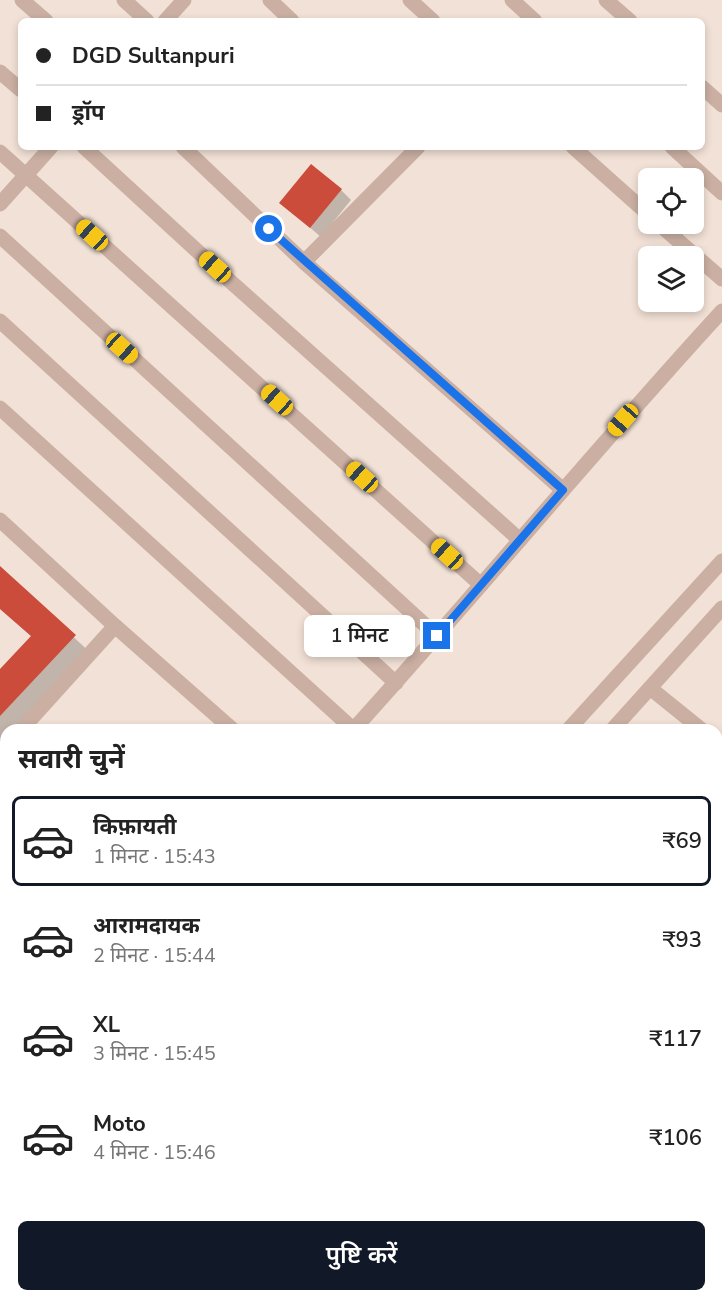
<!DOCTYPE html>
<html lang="hi">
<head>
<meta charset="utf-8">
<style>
	:root { --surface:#fff; --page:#f6f6f6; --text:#222; --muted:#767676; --line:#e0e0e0; --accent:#111827 }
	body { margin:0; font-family:"Nunito Sans","Noto Sans Devanagari",sans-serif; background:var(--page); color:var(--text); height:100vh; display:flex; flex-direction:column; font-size:22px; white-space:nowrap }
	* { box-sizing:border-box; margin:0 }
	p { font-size:20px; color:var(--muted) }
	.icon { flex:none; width:33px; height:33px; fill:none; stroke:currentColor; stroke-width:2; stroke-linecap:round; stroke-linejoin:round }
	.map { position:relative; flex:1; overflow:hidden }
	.details { position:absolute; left:0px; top:724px; width:723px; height:578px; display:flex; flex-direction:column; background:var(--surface); border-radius:18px 18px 0 0; box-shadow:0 3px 9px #0003 }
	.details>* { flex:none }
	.banner { position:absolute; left:18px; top:18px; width:687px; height:132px; border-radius:9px; box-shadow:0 3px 9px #0003; display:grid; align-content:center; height:132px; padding:0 18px; background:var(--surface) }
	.fabs { position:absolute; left:638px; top:168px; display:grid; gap:12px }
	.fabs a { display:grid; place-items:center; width:66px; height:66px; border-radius:9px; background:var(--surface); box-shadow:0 3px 9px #0003; font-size:30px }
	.end { position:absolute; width:27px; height:27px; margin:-14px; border:8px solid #1a73e8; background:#fff; box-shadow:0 0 0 3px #fff }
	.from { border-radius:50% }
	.bubble { position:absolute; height:42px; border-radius:9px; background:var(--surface); box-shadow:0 3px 9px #0003; font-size:20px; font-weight:600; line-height:42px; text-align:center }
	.car { position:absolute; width:18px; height:36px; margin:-18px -9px; border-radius:8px; box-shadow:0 0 4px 2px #0007; background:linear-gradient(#f5c518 24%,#345 0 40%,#f5c518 0 76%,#345 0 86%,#f5c518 0) }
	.banner b { display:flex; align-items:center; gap:21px; height:57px; font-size:22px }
	.banner b+b { border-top:2px solid var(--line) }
	.banner i { width:15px; height:15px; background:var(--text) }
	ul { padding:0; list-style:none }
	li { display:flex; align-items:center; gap:18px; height:90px; margin:0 12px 9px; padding:0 6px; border:3px solid transparent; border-radius:9px }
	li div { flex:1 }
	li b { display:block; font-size:22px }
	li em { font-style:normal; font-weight:600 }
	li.active { border-color:var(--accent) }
	li>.icon { width:54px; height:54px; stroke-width:1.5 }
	h2 { padding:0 18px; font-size:27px; line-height:72px }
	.cta { display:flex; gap:12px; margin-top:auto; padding:12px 18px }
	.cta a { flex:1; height:69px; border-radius:9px; background:var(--accent); color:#fff; font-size:24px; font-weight:600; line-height:69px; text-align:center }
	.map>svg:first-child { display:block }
	.shadow { fill:#0003 }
	.building { fill:#cb4c3b }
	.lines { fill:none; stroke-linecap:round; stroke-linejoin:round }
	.minor { stroke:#caafa2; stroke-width:15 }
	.route { stroke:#1a73e8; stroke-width:8 }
</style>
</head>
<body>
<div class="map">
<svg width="722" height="1301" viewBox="0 0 722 1301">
	<rect width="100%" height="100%" fill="#f2e1d6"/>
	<g class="shadow">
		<path d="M341,190L351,200L321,237L281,203Z"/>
		<path d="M0,569L94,656L24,730H6V750L0,756V671L32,637L0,609Z"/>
		<path d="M717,749L722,754L720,808L717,805Z"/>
		<path d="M717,828L722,833L717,841Z"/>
		<path d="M722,887V978L717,984V892Z"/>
		<path d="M0,1048L6,1053V1122L0,1116Z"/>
		<path d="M717,1261L722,1266V1288L717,1294Z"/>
		<path d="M0,1291L12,1301H0Z"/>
		<path d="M62,1296H98L96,1301H71Z"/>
		<path d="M149,1296H171L169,1301H162Z"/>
		<path d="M573,1296H652L657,1301H579Z"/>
		<path d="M674,1296H715L711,1301H679Z"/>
	</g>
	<g class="building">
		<path d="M311,164L342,189L310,228L279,203Z"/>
		<path d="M0,566L76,635L0,716V669L31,636L0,609Z"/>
		<path d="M717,747L722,752V774L717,780Z"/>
		<path d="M722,884V937L717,942V889Z"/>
		<path d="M0,1046L5,1050L4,1056L6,1059V1086L0,1092Z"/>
		<path d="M717,1093L722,1098V1150L717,1145Z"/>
		<path d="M717,1176L722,1181V1251L717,1246Z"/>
		<path d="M314,1296H380L385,1301H309Z"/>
		<path d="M395,1296H466L472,1301H400Z"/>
		<path d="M479,1296H555L560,1301H485Z"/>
		<path d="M574,1296H628L624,1301H580Z"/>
	</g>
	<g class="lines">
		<g class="minor">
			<path d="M22,0L46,21"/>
			<path d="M124,0L147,21"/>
			<path d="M270,0L292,21"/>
			<path d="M410,0L433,21"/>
			<path d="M512,0L535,21"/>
			<path d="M606,0L630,21"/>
			<path d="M165,21L184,0"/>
			<path d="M0,72L21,90"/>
			<path d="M702,87L722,105"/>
			<path d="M84,147L231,282L520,540"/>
			<path d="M183,147L304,262L563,490"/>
			<path d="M573,147L648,214"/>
			<path d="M672,147L722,193"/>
			<path d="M0,152L481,585"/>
			<path d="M0,204L51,147"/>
			<path d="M659,224L722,279"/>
			<path d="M0,236L437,636"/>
			<path d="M304,262L418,147"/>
			<path d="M0,321L396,683"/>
			<path d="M0,408L354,730"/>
			<path d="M0,520L115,626L233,730"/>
			<path d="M650,688L702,730"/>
			<path d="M21,730L115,626"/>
			<path d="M353,730C478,592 596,448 722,311"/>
			<path d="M568,730L722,561"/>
			<path d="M612,730L722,608"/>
			<path d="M717,742L722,747"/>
			<path d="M0,754L6,747"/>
			<path d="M717,813L722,818"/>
			<path d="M717,848L722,843"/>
			<path d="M0,1043L6,1048"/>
			<path d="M0,1135L6,1128"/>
			<path d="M717,1168L722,1173"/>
			<path d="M717,1254L722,1259"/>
			<path d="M245,1296L251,1301"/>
			<path d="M386,1296L391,1301"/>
			<path d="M471,1296L477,1301"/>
			<path d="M561,1296L567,1301"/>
			<path d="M663,1296L668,1301"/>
			<path d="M37,1301L39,1296"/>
			<path d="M187,1301L189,1296"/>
			<path d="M217,1301L219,1296"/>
			<path d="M303,1301L307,1296"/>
		</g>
	</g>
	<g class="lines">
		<path class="route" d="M269,229L563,490L437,636"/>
	</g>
</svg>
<div class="fabs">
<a><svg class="icon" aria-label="locate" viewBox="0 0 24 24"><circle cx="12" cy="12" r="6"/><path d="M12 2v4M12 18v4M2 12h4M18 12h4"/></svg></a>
<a><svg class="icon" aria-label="layers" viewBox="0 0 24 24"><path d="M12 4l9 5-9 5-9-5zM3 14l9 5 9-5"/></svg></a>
</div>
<i class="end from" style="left:269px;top:229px"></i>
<i class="end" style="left:437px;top:636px"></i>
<div class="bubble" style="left:304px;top:615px;width:111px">1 मिनट</div>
<i class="car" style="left:92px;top:235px;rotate:312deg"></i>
<i class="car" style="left:215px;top:267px;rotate:312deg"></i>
<i class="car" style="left:122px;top:348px;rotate:132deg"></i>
<i class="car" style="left:277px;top:400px;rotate:312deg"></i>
<i class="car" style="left:623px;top:420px;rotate:221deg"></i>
<i class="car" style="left:362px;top:477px;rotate:312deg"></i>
<i class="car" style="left:447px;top:554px;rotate:312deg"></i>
<div class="banner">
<b><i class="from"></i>DGD Sultanpuri</b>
<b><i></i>ड्रॉप</b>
</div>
<section class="details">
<h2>सवारी चुनें</h2>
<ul>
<li class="active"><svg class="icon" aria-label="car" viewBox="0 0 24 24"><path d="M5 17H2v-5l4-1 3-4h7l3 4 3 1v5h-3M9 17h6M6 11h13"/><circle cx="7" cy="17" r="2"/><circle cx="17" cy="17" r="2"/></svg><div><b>किफ़ायती</b><p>1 मिनट · 15:43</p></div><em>₹69</em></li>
<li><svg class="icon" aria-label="car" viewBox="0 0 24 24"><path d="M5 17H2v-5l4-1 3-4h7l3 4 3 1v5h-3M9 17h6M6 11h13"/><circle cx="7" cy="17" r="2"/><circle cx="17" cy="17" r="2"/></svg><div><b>आरामदायक</b><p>2 मिनट · 15:44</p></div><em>₹93</em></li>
<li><svg class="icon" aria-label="car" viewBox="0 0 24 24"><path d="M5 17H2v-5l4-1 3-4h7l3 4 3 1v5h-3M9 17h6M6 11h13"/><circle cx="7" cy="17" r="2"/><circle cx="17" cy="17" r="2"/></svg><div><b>XL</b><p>3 मिनट · 15:45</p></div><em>₹117</em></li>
<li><svg class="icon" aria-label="car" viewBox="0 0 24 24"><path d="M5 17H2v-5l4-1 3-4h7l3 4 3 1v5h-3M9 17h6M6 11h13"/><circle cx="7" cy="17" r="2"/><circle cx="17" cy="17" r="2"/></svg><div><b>Moto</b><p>4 मिनट · 15:46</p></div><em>₹106</em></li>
</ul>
<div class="cta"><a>पुष्टि करें</a></div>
</section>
</div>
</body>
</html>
